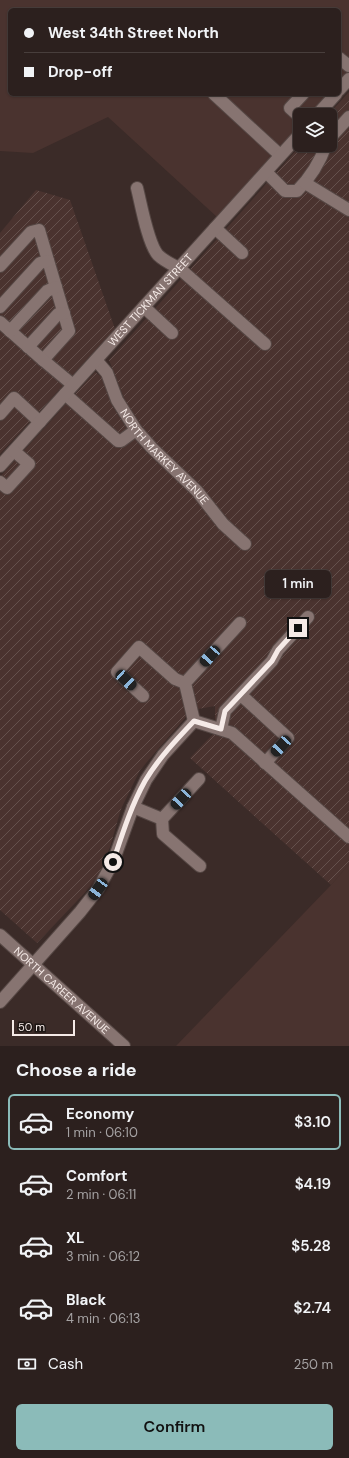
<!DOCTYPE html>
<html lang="en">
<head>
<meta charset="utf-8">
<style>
	:root { --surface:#2c201e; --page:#382d2b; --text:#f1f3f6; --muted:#a6a3a4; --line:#483e3c; --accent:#8bbbb9 }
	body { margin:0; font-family:"DM Sans",sans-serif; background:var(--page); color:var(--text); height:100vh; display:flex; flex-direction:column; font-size:15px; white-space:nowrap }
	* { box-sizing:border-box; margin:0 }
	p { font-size:13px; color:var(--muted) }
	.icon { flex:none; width:22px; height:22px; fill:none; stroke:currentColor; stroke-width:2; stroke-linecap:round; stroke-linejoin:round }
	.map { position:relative; height:1046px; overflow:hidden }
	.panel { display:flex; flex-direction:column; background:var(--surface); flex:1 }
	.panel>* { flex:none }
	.top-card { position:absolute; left:8px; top:8px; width:333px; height:88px; border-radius:6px; box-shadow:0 1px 3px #0004,0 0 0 1px var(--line); display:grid; align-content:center; height:88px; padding:0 16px; background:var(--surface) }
	.buttons { position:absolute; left:293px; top:108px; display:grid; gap:8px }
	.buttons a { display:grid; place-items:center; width:44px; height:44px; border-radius:6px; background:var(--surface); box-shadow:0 1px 3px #0004,0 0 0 1px var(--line); font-size:20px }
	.scale { position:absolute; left:12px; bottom:10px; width:63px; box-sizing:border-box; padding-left:4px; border:2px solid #f5eae7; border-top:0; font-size:11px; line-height:14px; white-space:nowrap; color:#f5eae7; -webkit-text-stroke:3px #1d1614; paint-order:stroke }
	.end { position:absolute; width:18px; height:18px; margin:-9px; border:5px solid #f5eae7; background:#111; box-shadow:0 0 0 2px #111 }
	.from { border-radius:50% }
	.bubble { position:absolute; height:28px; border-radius:6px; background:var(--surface); box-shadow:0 1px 3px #0004,0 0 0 1px var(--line); font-size:13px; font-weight:600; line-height:28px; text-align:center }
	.car { position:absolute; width:12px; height:24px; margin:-12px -6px; border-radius:5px; box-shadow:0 0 3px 1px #0007; background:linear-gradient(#222 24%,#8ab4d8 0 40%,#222 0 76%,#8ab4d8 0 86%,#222 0) }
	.top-card b { display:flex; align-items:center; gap:14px; height:38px; font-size:15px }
	.top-card b+b { border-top:1px solid var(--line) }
	.top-card i { width:10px; height:10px; background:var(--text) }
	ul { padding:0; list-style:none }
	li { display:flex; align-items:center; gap:12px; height:56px; margin:0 8px 6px; padding:0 8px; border:2px solid transparent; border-radius:6px }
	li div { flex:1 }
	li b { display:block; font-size:15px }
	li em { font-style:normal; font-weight:600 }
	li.on { border-color:var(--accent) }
	li>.icon { width:36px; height:36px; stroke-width:1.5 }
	h2 { padding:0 16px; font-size:18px; line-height:48px }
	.pay { display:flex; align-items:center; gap:10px; height:44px; padding:0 16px; font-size:15px }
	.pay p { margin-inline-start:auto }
	.primary-button { display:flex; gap:8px; margin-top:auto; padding:8px 16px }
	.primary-button a { flex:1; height:46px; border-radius:6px; background:var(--accent); color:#111; font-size:16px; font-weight:600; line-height:46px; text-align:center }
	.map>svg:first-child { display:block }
	.built { fill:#4a332f }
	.industrial { fill:url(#industrial-furrows) }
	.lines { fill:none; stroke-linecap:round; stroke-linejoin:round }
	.minor-casing { stroke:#554744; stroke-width:14 }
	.minor { stroke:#877471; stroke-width:12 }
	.route { stroke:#f5eae7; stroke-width:5 }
	.labels { text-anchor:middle; stroke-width:4; stroke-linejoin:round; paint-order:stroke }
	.street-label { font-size:11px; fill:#f5eae7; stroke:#1d1614 }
</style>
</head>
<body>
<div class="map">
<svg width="349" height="1046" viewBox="0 0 349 1046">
	<defs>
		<pattern id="industrial-furrows" width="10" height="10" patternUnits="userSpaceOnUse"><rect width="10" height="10" fill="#4a332f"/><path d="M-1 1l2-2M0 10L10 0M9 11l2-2" fill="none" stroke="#65514d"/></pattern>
	</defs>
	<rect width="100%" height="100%" fill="#3b2b28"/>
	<g class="built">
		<path d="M0,0H349V71L339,82V10H10V94H328L309,115H300V125L217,217L108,117L33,153L0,151Z"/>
		<path d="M349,864V1046H176L331,885Z"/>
	</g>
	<g class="industrial">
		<path d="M349,92V864L331,885L190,758L215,732V706L192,710L140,770L121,809L110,847L96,881L37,943L0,910V477L95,372L103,378L113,407L127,429L145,451L194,497L203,489L139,428L128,408L109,360L301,145H330V115H328Z"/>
		<path d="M36,190L70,200L115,329L0,454V233Z"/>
	</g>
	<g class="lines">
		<g class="minor-casing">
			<g id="minor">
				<path d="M339,58L349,66"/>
				<path d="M339,90L349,79"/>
				<path d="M214,94L280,155"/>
				<path d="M317,115L336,94"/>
				<path d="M300,117L290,108L303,94"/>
				<path d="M330,138L349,117"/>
				<path d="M266,172L285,191H297C310,178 320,162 326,145"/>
				<path d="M305,183L349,210"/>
				<path d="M137,188C141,204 148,244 158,255C164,261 171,264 179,268L265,344"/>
				<path d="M215,228L242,253"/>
				<path d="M0,266L31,232L39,230L69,331L43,360"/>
				<path d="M0,307L40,263L48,261"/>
				<path d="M144,307L172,333"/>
				<path d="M0,322L43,360L73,385"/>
				<path d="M10,331L47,291L56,287"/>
				<path d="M28,347L58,314L64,313"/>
				<path id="s1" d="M96,360L107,373L117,400L136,430L152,448L197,491L223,524L245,544"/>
				<path d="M65,394L118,441H121L136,430"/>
				<path d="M0,414L14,398L40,422"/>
				<path id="s2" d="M0,466L300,134"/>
				<path d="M0,482L7,488L29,464L14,451"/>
				<path d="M241,695L288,738L265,763"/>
				<path d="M143,696L117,672L139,647L175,679L185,683"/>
				<path d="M194,721L232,733L349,837"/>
				<path d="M194,721L185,683L240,623"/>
				<path d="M221,729L225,711L272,661L278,650L308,617"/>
				<path d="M133,807L162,819L163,834L200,866"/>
				<path d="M162,819L199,779"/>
				<path id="s3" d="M0,935L124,1046"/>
				<path d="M0,1002L80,912L98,889L113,862L133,807L146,780L163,755L194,721"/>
			</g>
		</g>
		<use href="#minor" class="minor"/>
	</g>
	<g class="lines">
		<path class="route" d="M113,862C122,835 131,806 145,781C158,759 176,740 194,721L221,729L225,711L272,661L278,650L298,628"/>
	</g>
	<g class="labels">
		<g class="street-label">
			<text dy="4" stroke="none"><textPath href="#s2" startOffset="224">WEST TICKMAN STREET</textPath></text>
			<text dy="4" stroke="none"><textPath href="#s1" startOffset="120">NORTH MARKEY AVENUE</textPath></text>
			<text dy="4" stroke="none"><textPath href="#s3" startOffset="83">NORTH CAREER AVENUE</textPath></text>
		</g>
	</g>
</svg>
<div class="buttons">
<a><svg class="icon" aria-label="layers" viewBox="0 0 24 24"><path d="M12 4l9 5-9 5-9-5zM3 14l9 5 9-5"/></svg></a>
</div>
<div class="scale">50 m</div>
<i class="end from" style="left:113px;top:862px"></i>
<i class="end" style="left:298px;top:628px"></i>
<div class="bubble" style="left:265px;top:570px;width:66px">1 min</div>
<i class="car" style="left:210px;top:656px;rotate:222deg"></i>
<i class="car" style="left:126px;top:680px;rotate:133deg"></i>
<i class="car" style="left:281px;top:746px;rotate:223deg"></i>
<i class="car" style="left:181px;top:799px;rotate:223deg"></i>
<i class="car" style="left:98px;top:889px;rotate:216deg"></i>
<div class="top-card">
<b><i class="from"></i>West 34th Street North</b>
<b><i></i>Drop-off</b>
</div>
</div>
<section class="panel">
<h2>Choose a ride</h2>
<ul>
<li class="on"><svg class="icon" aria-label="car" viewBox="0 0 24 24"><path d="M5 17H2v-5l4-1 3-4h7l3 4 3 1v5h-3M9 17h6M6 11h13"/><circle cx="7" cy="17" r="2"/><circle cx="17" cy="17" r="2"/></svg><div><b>Economy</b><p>1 min · 06:10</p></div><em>$3.10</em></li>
<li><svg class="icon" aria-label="car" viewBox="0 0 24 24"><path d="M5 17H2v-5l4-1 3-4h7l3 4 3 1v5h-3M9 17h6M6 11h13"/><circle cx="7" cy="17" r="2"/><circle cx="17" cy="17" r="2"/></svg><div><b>Comfort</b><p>2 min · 06:11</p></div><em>$4.19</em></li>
<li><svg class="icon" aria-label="car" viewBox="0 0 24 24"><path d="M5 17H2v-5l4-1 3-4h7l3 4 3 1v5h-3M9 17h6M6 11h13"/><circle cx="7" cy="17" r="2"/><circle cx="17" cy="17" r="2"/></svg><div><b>XL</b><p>3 min · 06:12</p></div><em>$5.28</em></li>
<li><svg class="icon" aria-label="car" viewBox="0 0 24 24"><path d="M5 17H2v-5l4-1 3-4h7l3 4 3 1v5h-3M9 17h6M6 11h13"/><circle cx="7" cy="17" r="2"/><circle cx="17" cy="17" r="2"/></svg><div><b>Black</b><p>4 min · 06:13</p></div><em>$2.74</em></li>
</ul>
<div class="pay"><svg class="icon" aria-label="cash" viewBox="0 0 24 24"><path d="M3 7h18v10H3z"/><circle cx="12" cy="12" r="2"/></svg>Cash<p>250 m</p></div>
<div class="primary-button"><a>Confirm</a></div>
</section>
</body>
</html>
